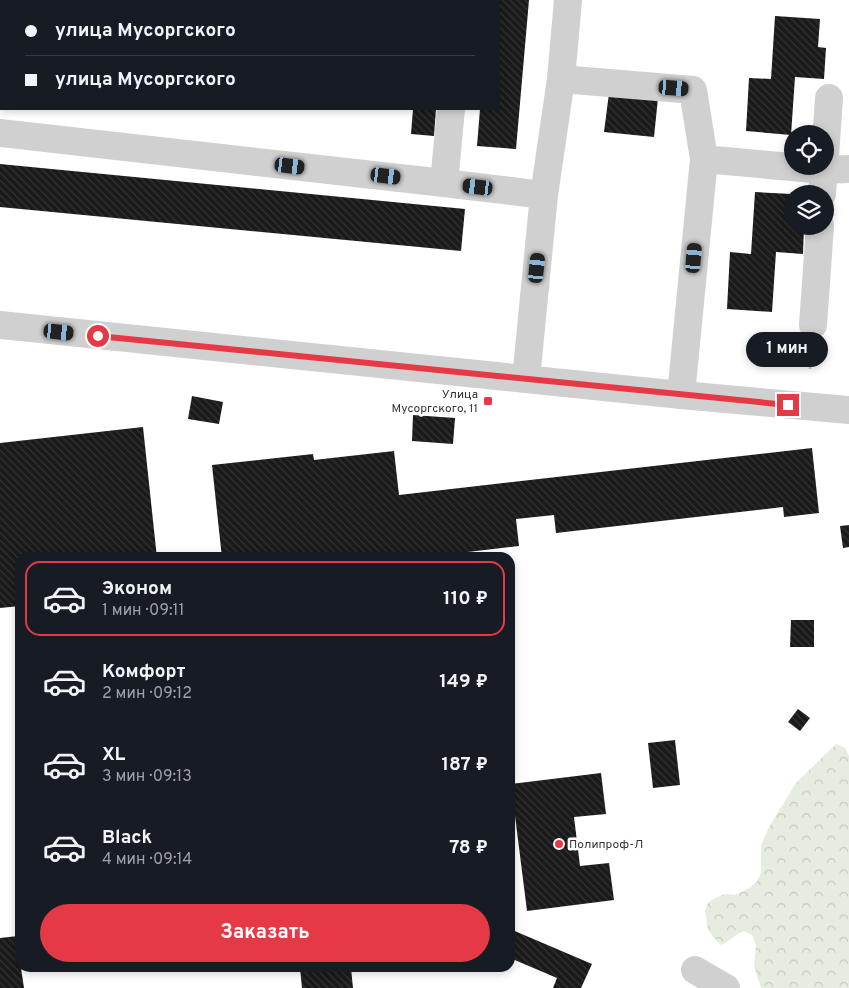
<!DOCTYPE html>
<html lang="ru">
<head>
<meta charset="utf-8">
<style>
	:root { --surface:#171b24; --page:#242831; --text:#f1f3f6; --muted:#9ea1a6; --line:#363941; --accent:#e63946 }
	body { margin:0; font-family:Overpass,sans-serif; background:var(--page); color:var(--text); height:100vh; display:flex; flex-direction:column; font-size:19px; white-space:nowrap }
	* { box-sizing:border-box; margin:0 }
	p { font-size:16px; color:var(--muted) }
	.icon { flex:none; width:28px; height:28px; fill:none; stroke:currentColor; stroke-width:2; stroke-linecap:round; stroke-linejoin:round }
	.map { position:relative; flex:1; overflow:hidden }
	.sheet { position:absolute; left:15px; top:552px; width:500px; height:420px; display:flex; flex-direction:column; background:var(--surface); border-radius:15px; box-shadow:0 2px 8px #0003 }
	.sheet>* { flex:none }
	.top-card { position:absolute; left:0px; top:0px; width:500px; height:110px; box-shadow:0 2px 8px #0003; display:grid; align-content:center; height:110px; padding:0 25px; background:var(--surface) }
	.fabs { position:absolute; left:784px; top:125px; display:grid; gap:10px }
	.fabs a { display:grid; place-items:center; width:50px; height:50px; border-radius:50%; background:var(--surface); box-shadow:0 2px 8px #0003; font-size:25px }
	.end { position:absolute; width:22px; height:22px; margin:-11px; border:6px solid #e63946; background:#fff; box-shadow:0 0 0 2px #fff }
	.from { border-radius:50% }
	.bubble { position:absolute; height:35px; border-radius:18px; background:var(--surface); box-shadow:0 2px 8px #0003; font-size:16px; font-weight:700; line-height:35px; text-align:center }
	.car { position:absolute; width:15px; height:30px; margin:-15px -8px; border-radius:6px; box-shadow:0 0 4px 1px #0007; background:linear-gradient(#222 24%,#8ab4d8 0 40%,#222 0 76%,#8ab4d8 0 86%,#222 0) }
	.top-card b { display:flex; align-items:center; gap:18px; height:48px; font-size:19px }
	.top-card b+b { border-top:1px solid var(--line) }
	.top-card i { width:12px; height:12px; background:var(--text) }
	ul { padding:9px 0 0; list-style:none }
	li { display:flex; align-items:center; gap:15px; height:75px; margin:0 10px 8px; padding:0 15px; border:2px solid transparent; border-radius:15px }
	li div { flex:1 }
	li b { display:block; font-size:19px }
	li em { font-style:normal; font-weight:700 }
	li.active { border-color:var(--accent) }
	li>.icon { width:45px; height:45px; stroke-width:1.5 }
	.action { display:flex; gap:10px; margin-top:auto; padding:10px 25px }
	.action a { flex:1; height:58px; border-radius:30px; background:var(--accent); color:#fff; font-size:20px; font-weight:700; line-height:58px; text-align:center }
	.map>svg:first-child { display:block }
	.forest { fill:url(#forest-crowns) }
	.building { fill:url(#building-back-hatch) }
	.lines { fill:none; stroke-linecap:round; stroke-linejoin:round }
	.path { stroke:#cdcdcd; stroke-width:3; stroke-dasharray:2.5 2.5; stroke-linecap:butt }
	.minor { stroke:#d0d0d0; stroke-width:28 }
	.route { stroke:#e63946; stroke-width:6 }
	.poi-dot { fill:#e63946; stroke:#fff; stroke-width:2 }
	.labels { text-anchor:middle; stroke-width:5; stroke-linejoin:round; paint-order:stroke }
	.poi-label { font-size:12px; fill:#333; stroke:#fff; text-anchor:end }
</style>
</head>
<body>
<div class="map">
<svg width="849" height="988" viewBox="0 0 849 988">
	<defs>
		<pattern id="forest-crowns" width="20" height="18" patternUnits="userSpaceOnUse" patternTransform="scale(1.25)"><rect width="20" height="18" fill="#e6ecdf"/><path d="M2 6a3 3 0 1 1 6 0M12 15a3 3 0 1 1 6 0" fill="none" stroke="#c6cbc0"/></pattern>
		<pattern id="building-back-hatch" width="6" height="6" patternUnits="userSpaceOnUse" patternTransform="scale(1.25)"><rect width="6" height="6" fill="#1a1a1a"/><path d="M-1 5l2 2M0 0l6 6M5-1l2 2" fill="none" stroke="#333"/></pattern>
	</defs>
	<rect width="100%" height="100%" fill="#fff"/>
	<path class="forest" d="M836,744L845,748L849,756V988H761L754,966L756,946L752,935L744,931C734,935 730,941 721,945L713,937L708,929L705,911L708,903L715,898L725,894L735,895L751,887L757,881L761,873V845L769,827L796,783Z"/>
	<g class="building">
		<path d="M499,0H529L516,149L477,146L480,109H499Z"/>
		<path d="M775,16L820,19L818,47L826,48L824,79L795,77L791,135L746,131L749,78L771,79Z"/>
		<path d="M609,93L658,98L654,137L604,132Z"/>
		<path d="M413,109H436L434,136L411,134Z"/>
		<path d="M0,164L465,209L461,251L0,207Z"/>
		<path d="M755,192L792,194V226H804L803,254L776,252L772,312L727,309L730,252L751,254Z"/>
		<path d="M192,396L223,402L219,424L188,419Z"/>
		<path d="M413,415L455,418L453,444L412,441Z"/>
		<path d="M143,427L157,558H20V606L0,608V443Z"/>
		<path d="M812,448L819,513L784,517L783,507L556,533L554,515L516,519L519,546L417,558H222L212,465L313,454L314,460L394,451L399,495Z"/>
		<path d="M849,525V547L843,548L840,526Z"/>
		<path d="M791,620H814V647H790Z"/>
		<path d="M798,709L810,718L800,731L788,722Z"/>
		<path d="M675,740L680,785L653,788L648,743Z"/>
		<path d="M601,773L606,814L574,817L580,866L609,863L614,900L527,911L511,784Z"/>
		<path d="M510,929L592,964L581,988H553L557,978L510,958Z"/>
		<path d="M18,936L20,968H21L24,988H0V938Z"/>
		<path d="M300,968H351L353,988H302Z"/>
	</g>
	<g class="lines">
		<path class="path" d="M810,369L811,348"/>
		<g class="minor">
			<path d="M460,1V0"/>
			<path d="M561,79L693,90L704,159L824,170L849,169"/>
			<path d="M451,109L444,183L544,195"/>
			<path d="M0,133L444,183"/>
			<path d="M825,156L829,98"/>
			<path d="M822,194L824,166"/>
			<path d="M0,325L681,395L849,410"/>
			<path d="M813,325L820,226"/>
			<path d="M526,379L544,195L561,79L568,0"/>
			<path d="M681,395L704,159"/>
			<path d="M695,970L726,988"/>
		</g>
	</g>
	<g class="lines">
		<path class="route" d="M98,336L788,405"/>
	</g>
	<g class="poi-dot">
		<rect x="483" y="396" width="10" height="10" rx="2.5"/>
		<circle cx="559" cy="844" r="5"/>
	</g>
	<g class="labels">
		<g class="poi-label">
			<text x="478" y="398">Улица<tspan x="478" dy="14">Мусоргского, 11</tspan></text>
			<text x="569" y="848" text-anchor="start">Полипроф-Л</text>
		</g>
	</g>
</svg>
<div class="fabs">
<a><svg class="icon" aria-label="locate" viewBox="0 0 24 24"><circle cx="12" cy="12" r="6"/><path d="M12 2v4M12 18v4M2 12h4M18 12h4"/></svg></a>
<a><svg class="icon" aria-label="layers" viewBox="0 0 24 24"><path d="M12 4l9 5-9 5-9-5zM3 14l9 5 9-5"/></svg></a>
</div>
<i class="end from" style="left:98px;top:336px"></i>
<i class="end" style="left:788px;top:405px"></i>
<div class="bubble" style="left:746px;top:332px;width:82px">1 мин</div>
<i class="car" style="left:674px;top:88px;rotate:95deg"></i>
<i class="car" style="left:290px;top:166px;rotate:97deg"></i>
<i class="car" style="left:386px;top:176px;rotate:97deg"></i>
<i class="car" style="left:478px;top:187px;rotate:277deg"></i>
<i class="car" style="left:694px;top:258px;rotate:5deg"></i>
<i class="car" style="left:537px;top:268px;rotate:6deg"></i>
<i class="car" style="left:59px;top:332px;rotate:96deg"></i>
<div class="top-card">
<b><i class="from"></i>улица Мусоргского</b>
<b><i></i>улица Мусоргского</b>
</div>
<section class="sheet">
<ul>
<li class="active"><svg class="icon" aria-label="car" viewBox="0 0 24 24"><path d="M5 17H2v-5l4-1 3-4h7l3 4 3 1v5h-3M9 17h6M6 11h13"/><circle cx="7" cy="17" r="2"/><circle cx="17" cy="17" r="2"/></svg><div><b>Эконом</b><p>1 мин · 09:11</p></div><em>110 ₽</em></li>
<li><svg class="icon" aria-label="car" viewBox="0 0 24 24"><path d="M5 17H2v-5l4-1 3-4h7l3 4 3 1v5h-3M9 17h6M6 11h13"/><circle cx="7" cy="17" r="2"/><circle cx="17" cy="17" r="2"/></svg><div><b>Комфорт</b><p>2 мин · 09:12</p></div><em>149 ₽</em></li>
<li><svg class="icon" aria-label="car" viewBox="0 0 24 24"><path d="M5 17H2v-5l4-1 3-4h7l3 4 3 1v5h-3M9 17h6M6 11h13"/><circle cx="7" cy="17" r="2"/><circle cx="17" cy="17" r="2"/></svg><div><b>XL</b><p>3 мин · 09:13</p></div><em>187 ₽</em></li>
<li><svg class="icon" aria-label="car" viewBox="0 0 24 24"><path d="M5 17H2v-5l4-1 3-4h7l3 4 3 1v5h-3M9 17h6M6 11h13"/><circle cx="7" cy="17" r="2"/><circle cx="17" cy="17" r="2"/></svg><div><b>Black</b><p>4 мин · 09:14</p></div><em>78 ₽</em></li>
</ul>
<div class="action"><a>Заказать</a></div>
</section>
</div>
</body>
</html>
